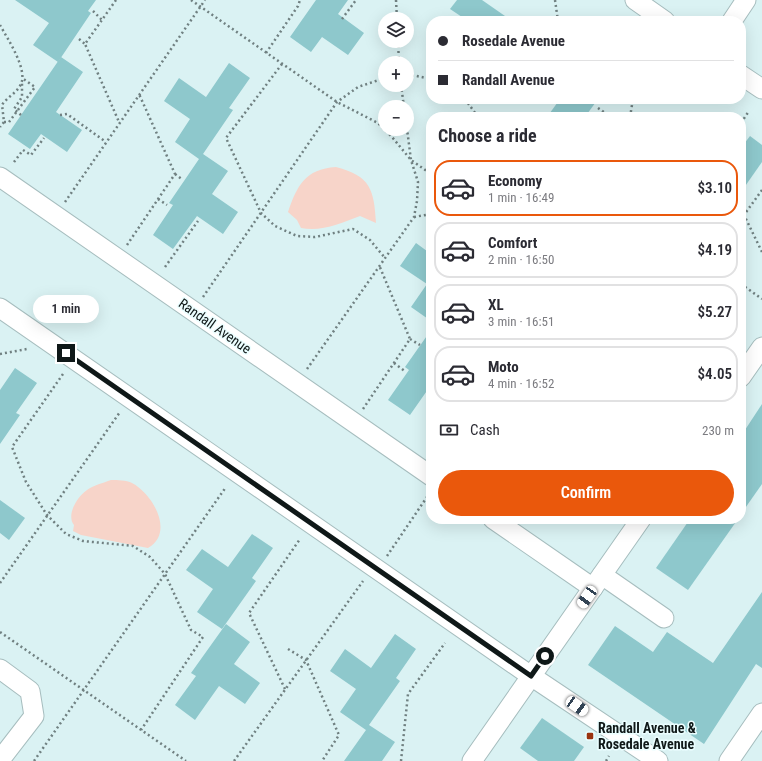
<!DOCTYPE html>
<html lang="en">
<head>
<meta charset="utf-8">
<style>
	:root { --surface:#fff; --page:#f7f7f7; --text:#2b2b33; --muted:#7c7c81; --line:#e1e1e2; --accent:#ea580c }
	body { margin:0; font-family:"Roboto Condensed",sans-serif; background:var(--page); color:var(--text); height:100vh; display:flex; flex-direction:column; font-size:15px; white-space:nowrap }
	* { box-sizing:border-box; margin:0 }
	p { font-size:13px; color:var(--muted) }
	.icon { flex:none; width:22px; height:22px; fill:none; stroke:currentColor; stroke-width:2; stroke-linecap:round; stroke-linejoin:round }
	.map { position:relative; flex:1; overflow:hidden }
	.side { position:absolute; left:426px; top:112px; width:320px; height:412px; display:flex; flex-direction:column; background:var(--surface); border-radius:16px; box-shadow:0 4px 16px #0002 }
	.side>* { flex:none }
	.top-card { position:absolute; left:426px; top:16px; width:320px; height:88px; border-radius:16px; box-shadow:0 4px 16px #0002; display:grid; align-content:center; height:88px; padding:0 12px; background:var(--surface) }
	.controls { position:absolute; left:378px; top:12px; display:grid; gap:8px }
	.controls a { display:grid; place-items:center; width:36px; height:36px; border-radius:50%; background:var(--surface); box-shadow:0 4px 16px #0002; font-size:20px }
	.end { position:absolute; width:18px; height:18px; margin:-9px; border:5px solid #0f1818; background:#fff; box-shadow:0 0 0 2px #fff }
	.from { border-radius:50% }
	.bubble { position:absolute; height:28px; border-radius:14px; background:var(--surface); box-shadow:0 4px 16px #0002; font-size:13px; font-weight:600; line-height:28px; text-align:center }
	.car { position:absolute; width:12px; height:24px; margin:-12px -6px; border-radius:5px; box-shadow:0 0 3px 1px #0007; background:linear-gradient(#fff 24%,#345 0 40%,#fff 0 76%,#345 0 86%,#fff 0) }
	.top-card b { display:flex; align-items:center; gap:14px; height:38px; font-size:15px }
	.top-card b+b { border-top:1px solid var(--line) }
	.top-card i { width:10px; height:10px; background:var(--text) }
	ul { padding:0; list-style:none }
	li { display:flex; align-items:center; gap:12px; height:56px; margin:0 8px 6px; padding:0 4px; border:2px solid var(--line); border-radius:16px }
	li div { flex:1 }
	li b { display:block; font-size:15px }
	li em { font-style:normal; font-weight:600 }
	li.current { border-color:var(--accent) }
	li>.icon { width:36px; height:36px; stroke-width:1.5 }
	h2 { padding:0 12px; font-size:18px; line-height:48px }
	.pay { display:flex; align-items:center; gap:10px; height:44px; padding:0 12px; font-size:15px }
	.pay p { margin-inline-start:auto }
	.action { display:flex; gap:8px; margin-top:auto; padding:8px 12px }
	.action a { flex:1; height:46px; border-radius:24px; background:var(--accent); color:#fff; font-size:16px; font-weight:600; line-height:46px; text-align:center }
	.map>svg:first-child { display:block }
	.green { fill:#f7d4c9 }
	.building { fill:#8ec8cc }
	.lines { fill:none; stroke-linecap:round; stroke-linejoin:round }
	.minor-casing { stroke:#a6bdbe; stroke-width:21 }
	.path { stroke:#708081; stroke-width:2.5; stroke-dasharray:2 3; stroke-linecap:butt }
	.minor { stroke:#fff; stroke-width:19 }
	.route { stroke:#0f1818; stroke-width:5 }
	.poi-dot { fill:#9a3310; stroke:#ebfeff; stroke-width:1.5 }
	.labels { text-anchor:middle; stroke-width:3; stroke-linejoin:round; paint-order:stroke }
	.street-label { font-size:14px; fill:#0f1818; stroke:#ebfeff }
	.poi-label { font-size:14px; font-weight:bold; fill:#0f1818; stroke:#ebfeff; text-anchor:start }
</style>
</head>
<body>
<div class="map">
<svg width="762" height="761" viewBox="0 0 762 761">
	<rect width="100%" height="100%" fill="#daf2f3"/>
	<g class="green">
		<path d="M336,167C371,176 374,190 376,223L360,216C341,223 322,232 301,228L297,220L288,212C297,186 305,169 336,167Z"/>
		<path d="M111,480C118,480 126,480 132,483C153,494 175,533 148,548L81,535L73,531L74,525C66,515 77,497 87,490C94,485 103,483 111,480Z"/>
	</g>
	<g class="building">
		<path d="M15,0H96L88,11L91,13L58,62L33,45L49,23Z"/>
		<path d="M316,0H348L338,14L364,33L348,55L322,37L311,52L290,37Z"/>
		<path d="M457,0H482L512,21H468L450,9Z"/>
		<path d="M61,57L83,72L56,112L82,130L67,152L41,134L30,149L8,134Z"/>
		<path d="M229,63L250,78L229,108L233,110L203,154L228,171L212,194L238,212L223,234L197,216L173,249L153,235L173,205L169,203L199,159L175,142L190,119L164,101L179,78L206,97Z"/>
		<path d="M560,99H598L585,117H547Z"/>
		<path d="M750,136L762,145V162L741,192V148Z"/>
		<path d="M416,243L431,254V321L411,307L427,284L400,266Z"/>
		<path d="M431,330V385L410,415L388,400L409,370L405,367Z"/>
		<path d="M15,368L37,383L16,413L20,415L0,444V390Z"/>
		<path d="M762,404V484L741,514V436Z"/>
		<path d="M0,500L25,518L9,540L0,533Z"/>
		<path d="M690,519H738L688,590L656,568Z"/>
		<path d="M252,534L273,548L252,578L256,581L222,629L197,612L213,589L186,570L202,549L228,567Z"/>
		<path d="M762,592V668L756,664L704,744L588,665L615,626L653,652L667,632L713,663Z"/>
		<path d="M226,624L250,642L234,664L260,683L245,704L219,686L195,720L175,705L196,676L191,673Z"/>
		<path d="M395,634L416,649L396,678L400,681L369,725L395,742L382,761H344L366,730L340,712L356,689L330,671L345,649L371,668Z"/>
		<path d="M542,718L584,747L574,761H538L520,748Z"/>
	</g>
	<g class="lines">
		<g class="minor-casing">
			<g id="minor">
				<path d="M635,0L665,21"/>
				<path d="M732,21L746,0"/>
				<path d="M741,75L762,89"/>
				<path d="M0,177L431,476"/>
				<path d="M0,308L531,676L658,761"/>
				<path d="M741,377L762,347"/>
				<path d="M493,519L593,588"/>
				<path d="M602,575L664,618"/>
				<path d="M0,669L30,691L34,716L0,760"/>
				<path d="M472,761L641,519"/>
				<path d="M729,761L762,713"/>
			</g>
		</g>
		<g class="path">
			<path d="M116,0L85,44L119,122"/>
			<path d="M191,0L337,102L378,123L392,137L411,160L431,174"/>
			<path d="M396,0L397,19"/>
			<path d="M555,0L558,21"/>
			<path d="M93,11L102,20"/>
			<path d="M342,19L356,0"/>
			<path d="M0,25C7,38 28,69 21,84C17,93 7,97 2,105L4,122L0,127"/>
			<path d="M79,39L85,44"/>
			<path d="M398,41L399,63"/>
			<path d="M266,53L298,6L300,0"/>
			<path d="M282,64L226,138L261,213L275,226L297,236L315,237L353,229L370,240L385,258"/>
			<path d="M407,74L431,79"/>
			<path d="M401,85L404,107"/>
			<path d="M465,99L478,117"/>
			<path d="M598,108L611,117"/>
			<path d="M21,115L14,109L22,97V82"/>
			<path d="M60,115L67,114L106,142"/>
			<path d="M630,117L633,99"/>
			<path d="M4,122H9L35,87L22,78"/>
			<path d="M741,123L749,111"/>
			<path d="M14,162L23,150L31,155L44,138"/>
			<path d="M175,174L183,180"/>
			<path d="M762,190L744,215L762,252"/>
			<path d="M158,199L167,205"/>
			<path d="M65,202L205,0"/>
			<path d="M741,210L744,215"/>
			<path d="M414,217L431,214"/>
			<path d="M127,245L175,174L139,94"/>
			<path d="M165,267L198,221"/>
			<path d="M741,284L762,299"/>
			<path d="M203,297L337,102L358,87L385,78"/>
			<path d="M410,339L420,345"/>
			<path d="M0,354L27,349"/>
			<path d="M394,363L406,372"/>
			<path d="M307,369L414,217L417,201L418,182L411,160L407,129"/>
			<path d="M63,374L12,447L26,482L47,515L66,534L83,541L133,546L150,557L165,574L191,630L203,637L141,730"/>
			<path d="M363,409L410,339L379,265"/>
			<path d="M387,556L429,494"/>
			<path d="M0,583L120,412"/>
			<path d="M0,632L186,761"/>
			<path d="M288,649L306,660L339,735L322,761"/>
			<path d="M285,689L249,613L300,539"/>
			<path d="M34,761L226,487"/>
			<path d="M234,761L363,581"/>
			<path d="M401,761L408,694L445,643"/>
			<path d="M606,761L609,756"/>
		</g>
		<use href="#minor" class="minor"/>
	</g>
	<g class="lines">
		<path class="route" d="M66,353L531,676L545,656"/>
	</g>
	<rect class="poi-dot" x="586" y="732" width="8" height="8" rx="2"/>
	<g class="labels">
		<g class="street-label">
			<text transform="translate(215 326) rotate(35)" y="5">Randall Avenue</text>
		</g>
		<g class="poi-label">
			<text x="598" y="733">Randall Avenue &amp;<tspan x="598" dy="16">Rosedale Avenue</tspan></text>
		</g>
	</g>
</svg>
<div class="controls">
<a><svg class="icon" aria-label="layers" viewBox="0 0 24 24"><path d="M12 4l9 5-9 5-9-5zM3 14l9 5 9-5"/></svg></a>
<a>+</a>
<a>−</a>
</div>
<i class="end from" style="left:545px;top:656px"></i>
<i class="end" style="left:66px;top:353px"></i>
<div class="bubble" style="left:33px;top:295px;width:66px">1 min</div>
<i class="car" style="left:587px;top:597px;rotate:215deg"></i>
<i class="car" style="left:577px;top:706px;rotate:125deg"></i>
<div class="top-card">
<b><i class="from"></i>Rosedale Avenue</b>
<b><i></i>Randall Avenue</b>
</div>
<section class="side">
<h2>Choose a ride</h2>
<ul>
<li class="current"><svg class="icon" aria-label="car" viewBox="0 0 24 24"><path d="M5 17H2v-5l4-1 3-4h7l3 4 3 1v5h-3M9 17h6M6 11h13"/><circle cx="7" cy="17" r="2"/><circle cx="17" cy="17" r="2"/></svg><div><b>Economy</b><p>1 min · 16:49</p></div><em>$3.10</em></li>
<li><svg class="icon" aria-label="car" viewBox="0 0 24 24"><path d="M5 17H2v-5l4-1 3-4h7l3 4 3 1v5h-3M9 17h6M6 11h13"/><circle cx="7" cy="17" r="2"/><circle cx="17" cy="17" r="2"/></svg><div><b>Comfort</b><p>2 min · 16:50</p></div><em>$4.19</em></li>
<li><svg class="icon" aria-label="car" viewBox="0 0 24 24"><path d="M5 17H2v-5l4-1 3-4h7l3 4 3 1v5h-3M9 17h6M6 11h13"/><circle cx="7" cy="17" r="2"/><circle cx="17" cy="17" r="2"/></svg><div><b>XL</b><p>3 min · 16:51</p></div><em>$5.27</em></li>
<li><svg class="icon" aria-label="car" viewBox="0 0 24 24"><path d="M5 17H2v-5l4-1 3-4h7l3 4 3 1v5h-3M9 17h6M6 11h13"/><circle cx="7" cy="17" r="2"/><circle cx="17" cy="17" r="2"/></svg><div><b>Moto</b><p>4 min · 16:52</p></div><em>$4.05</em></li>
</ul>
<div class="pay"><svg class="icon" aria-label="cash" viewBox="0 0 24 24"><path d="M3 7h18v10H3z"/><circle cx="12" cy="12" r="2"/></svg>Cash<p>230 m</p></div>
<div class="action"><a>Confirm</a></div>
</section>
</div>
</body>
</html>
